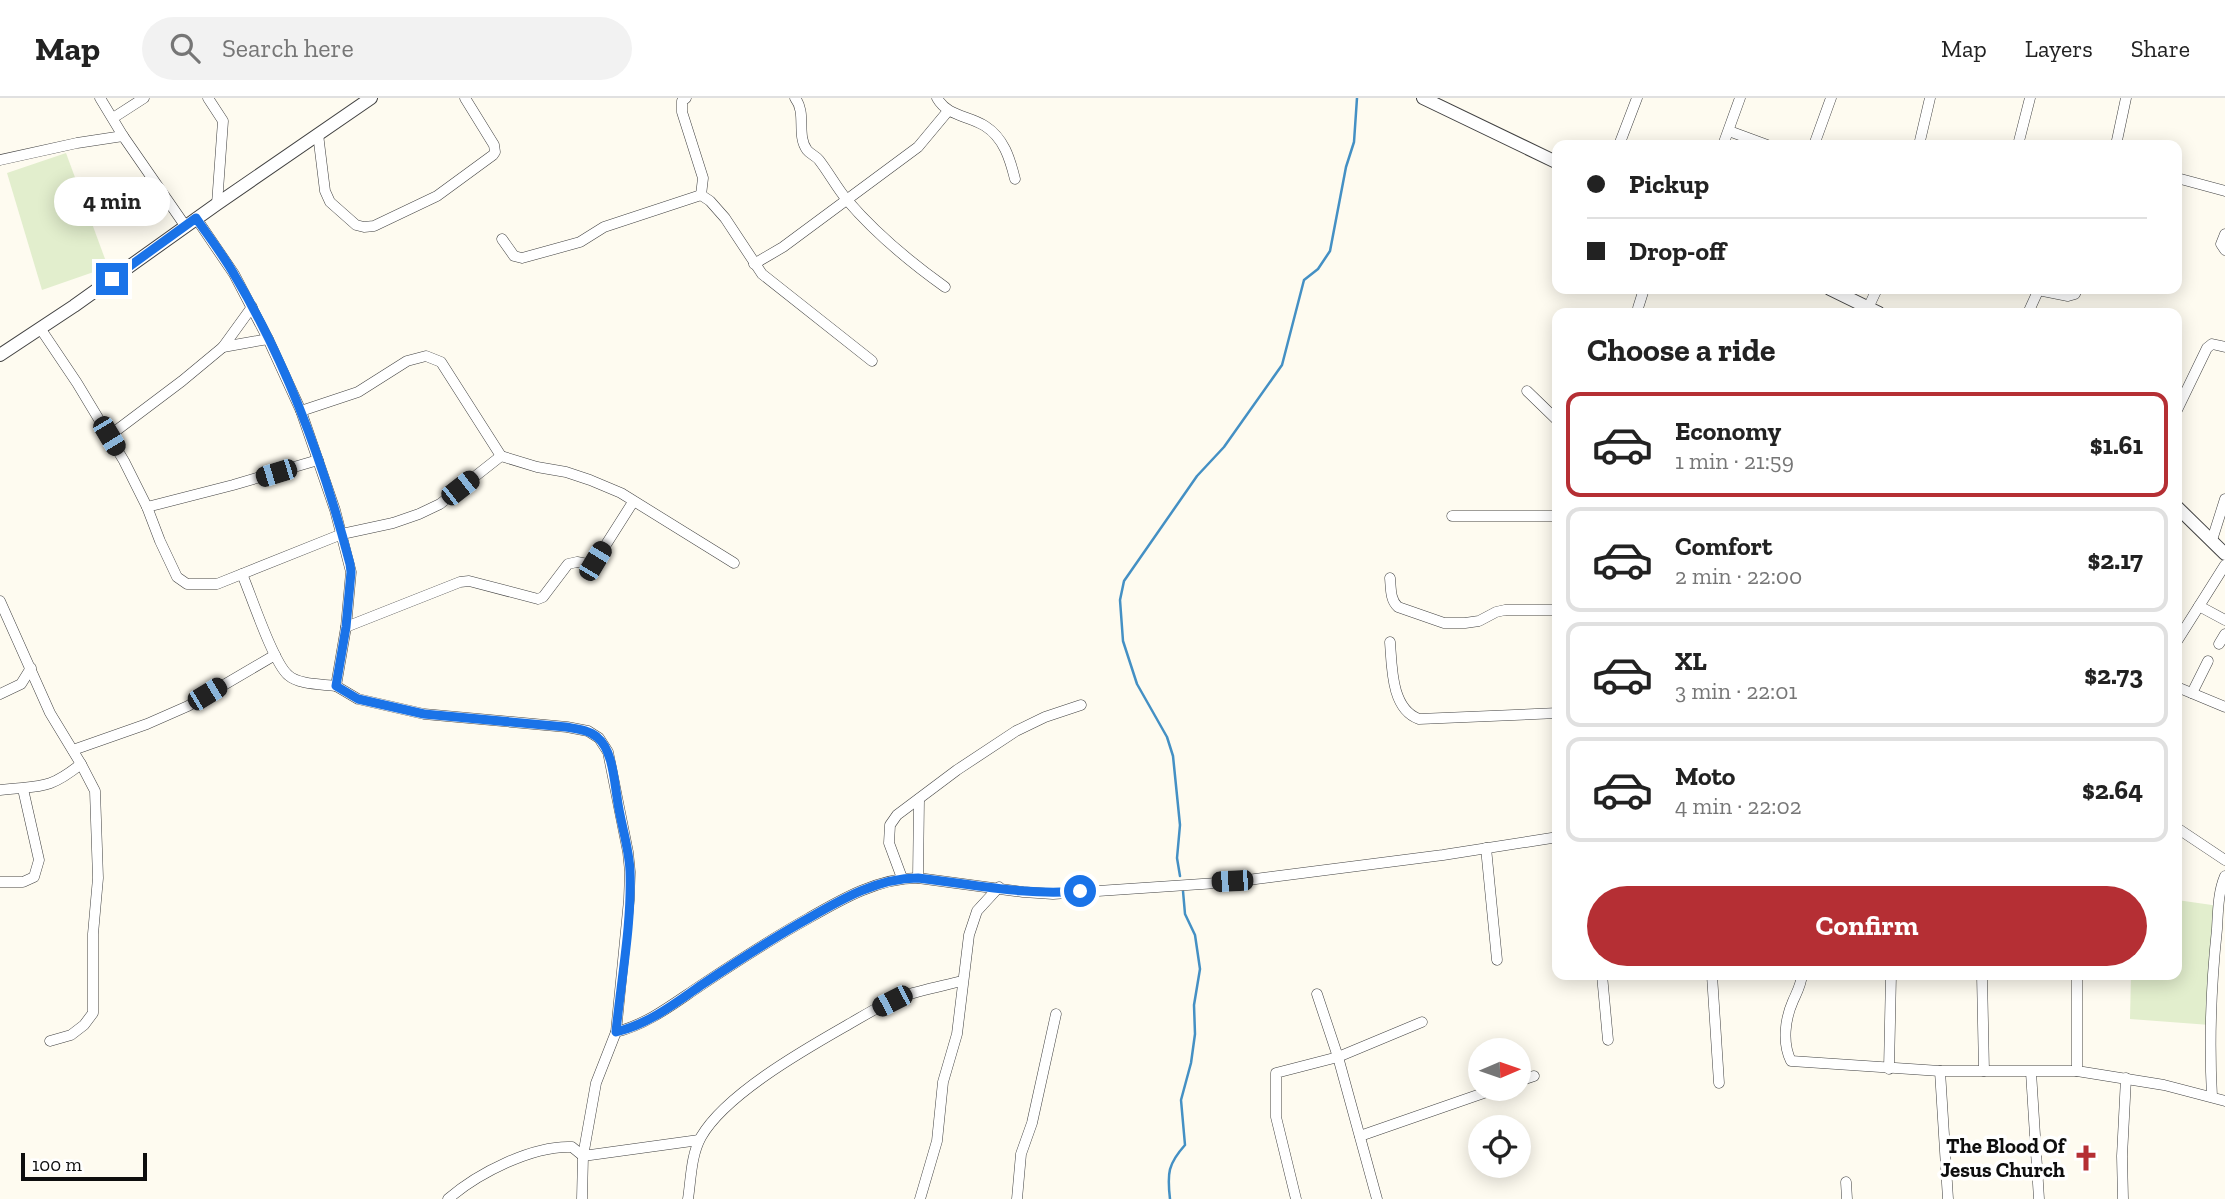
<!DOCTYPE html>
<html lang="en">
<head>
<meta charset="utf-8">
<style>
	:root { --surface:#fff; --page:#f2f2f2; --text:#222; --muted:#767676; --line:#e0e0e0; --accent:#b52f34 }
	body { margin:0; font-family:"Zilla Slab",serif; background:var(--page); color:var(--text); height:100vh; display:flex; flex-direction:column; font-size:26px; white-space:nowrap }
	* { box-sizing:border-box; margin:0 }
	p { font-size:23px; color:var(--muted) }
	.icon { flex:none; width:38px; height:38px; fill:none; stroke:currentColor; stroke-width:2; stroke-linecap:round; stroke-linejoin:round }
	.map { position:relative; flex:1; overflow:hidden }
	.panel { position:absolute; left:1552px; top:210px; width:630px; height:672px; display:flex; flex-direction:column; background:var(--surface); border-radius:14px; box-shadow:0 4px 18px #0003 }
	.panel>* { flex:none }
	.top-card { position:absolute; left:1552px; top:42px; width:630px; height:154px; border-radius:14px; box-shadow:0 4px 18px #0003; display:grid; align-content:center; height:154px; padding:0 35px; background:var(--surface) }
	.needle { width:46px; rotate:88deg }
	.controls { position:absolute; left:1468px; top:940px; display:grid; gap:14px }
	.controls a { display:grid; place-items:center; width:63px; height:63px; border-radius:50%; background:var(--surface); box-shadow:0 4px 18px #0003; font-size:35px }
	.scale { position:absolute; left:21px; bottom:18px; width:126px; box-sizing:border-box; padding-left:7px; border:4px solid #0e0e0e; border-top:0; font-size:19px; line-height:24px; white-space:nowrap; color:#0e0e0e; -webkit-text-stroke:5px #fff; paint-order:stroke }
	.end { position:absolute; width:32px; height:32px; margin:-16px; border:9px solid #1a73e8; background:#fff; box-shadow:0 0 0 4px #fff }
	.from { border-radius:50% }
	.bubble { position:absolute; height:49px; border-radius:24px; background:var(--surface); box-shadow:0 4px 18px #0003; font-size:23px; font-weight:700; line-height:49px; text-align:center }
	.car { position:absolute; width:21px; height:42px; margin:-21px -10px; border-radius:9px; box-shadow:0 0 5px 2px #0007; background:linear-gradient(#222 24%,#8ab4d8 0 40%,#222 0 76%,#8ab4d8 0 86%,#222 0) }
	.top-card b { display:flex; align-items:center; gap:24px; height:66px; font-size:26px }
	.top-card b+b { border-top:2px solid var(--line) }
	.top-card i { width:18px; height:18px; background:var(--text) }
	ul { padding:0; list-style:none }
	li { display:flex; align-items:center; gap:21px; height:105px; margin:0 14px 10px; padding:0 21px; border:4px solid var(--line); border-radius:14px }
	li div { flex:1 }
	li b { display:block; font-size:26px }
	li em { font-style:normal; font-weight:700 }
	li.current { border-color:var(--accent) }
	li>.icon { width:63px; height:63px; stroke-width:1.5 }
	h2 { padding:0 35px; font-size:32px; line-height:84px }
	.primary-button { display:flex; gap:14px; margin-top:auto; padding:14px 35px }
	.primary-button a { flex:1; height:80px; border-radius:42px; background:var(--accent); color:#fff; font-size:28px; font-weight:700; line-height:80px; text-align:center }
	header { display:flex; align-items:center; gap:42px; box-sizing:border-box; height:98px; padding:0 35px; background:var(--surface); border-bottom:2px solid var(--line) }
	header strong { font-size:33px }
	nav { display:flex; gap:38px; margin-inline-start:auto; font-size:24px }
	.search { width:490px; height:63px; background:var(--page); display:flex; align-items:center; gap:18px; box-sizing:border-box; padding:0 24px; border-radius:38px; color:var(--muted); font-size:26px }
	.map>svg:first-child { display:block }
	.pitch { fill:#e2eecd }
	.lines { fill:none; stroke-linecap:round; stroke-linejoin:round }
	.stream { stroke:#4490c4; stroke-width:2.5 }
	.minor-casing { stroke:#414141; stroke-width:11 }
	.tertiary-casing { stroke:#414141; stroke-width:14 }
	.minor { stroke:#fff; stroke-width:10 }
	.tertiary { stroke:#fff; stroke-width:12 }
	.route { stroke:#1a73e8; stroke-width:9 }
	.labels { text-anchor:middle; stroke-width:7; stroke-linejoin:round; paint-order:stroke }
	.poi-label { font-size:21px; font-weight:bold; fill:#0e0e0e; stroke:#fff; text-anchor:end }
</style>
</head>
<body>
<header>
<strong>Map</strong>
<div class="search"><svg class="icon" aria-label="search" viewBox="0 0 24 24"><circle cx="10" cy="10" r="6"/><path d="M15 15l6 6"/></svg>Search here</div>
<nav><a>Map</a><a>Layers</a><a>Share</a></nav>
</header>
<div class="map">
<svg width="2225" height="1101" viewBox="0 0 2225 1101">
	<rect width="100%" height="100%" fill="#fefbf0"/>
	<g class="pitch">
		<path d="M66,55L108,169L42,192L7,75Z"/>
		<path d="M2177,802L2219,808L2210,927L2130,921L2131,877H2177Z"/>
	</g>
	<g class="lines">
		<g class="stream">
			<path d="M1180,778L1177,760L1180,727L1173,658L1167,639L1137,586L1123,543L1120,502L1124,483L1197,378L1224,349L1282,267L1304,182L1318,171L1330,153L1346,69L1354,44L1357,0"/>
			<path d="M1170,1101C1167,1075 1168,1066 1185,1047L1181,1002L1191,965L1195,936L1194,907L1200,871L1195,837L1185,816L1183,793"/>
		</g>
		<g class="minor-casing">
			<g id="minor">
				<path d="M100,0L123,38L186,129"/>
				<path d="M208,0L223,23L217,106"/>
				<path d="M686,0L682,3V14L703,80L701,97"/>
				<path d="M795,0C807,15 796,37 807,52C810,56 816,58 819,62C829,75 837,90 847,102C876,136 910,164 945,189"/>
				<path d="M937,0C948,19 968,17 985,28C1004,40 1010,61 1015,81"/>
				<path d="M113,20L144,0"/>
				<path d="M1729,33L1767,47"/>
				<path d="M318,36L325,93L330,104L356,127L364,129L374,128L437,98L493,57L495,54L494,47L465,0"/>
				<path d="M1619,47L1637,0"/>
				<path d="M1723,47L1740,0"/>
				<path d="M1814,47L1831,0"/>
				<path d="M1919,47L1930,0"/>
				<path d="M2018,47L2030,0"/>
				<path d="M2116,47L2126,0"/>
				<path d="M0,62L77,45L123,38"/>
				<path d="M2177,80L2225,93"/>
				<path d="M196,120L234,176L268,241L301,313L335,412L351,474L346,529L336,588L358,601L424,616L567,629L588,633L599,640L608,654L628,754L630,774L629,802L616,934L596,985L583,1058L582,1101"/>
				<path d="M2225,136L2221,146L2225,152"/>
				<path d="M502,141L514,158L522,160L580,144L604,129L701,97L710,103L725,120L762,176L872,263"/>
				<path d="M754,166L783,149L918,49L948,13"/>
				<path d="M2033,191L2068,198L2075,196L2077,191"/>
				<path d="M1868,210L1877,191"/>
				<path d="M1640,215L1638,210L1644,191"/>
				<path d="M2028,215L2038,193"/>
				<path d="M40,230L77,285L124,363L147,409L160,443L177,479L187,486H217L342,436L393,425L419,416L440,406L501,358"/>
				<path d="M223,249L268,241"/>
				<path d="M1527,293L1558,323"/>
				<path d="M2177,312L2207,250L2212,246L2225,249"/>
				<path d="M301,313L358,294L407,263L426,258L441,264L501,358L537,369L566,374L590,382L621,395L734,465"/>
				<path d="M109,338L182,283L223,249L252,209"/>
				<path d="M147,409L233,387L318,362"/>
				<path d="M1452,418H1558"/>
				<path d="M2212,442L2225,401"/>
				<path d="M242,476C251,497 273,564 288,577C299,587 322,586 336,588"/>
				<path d="M1390,480C1391,490 1390,502 1398,509L1444,525H1465L1479,523L1496,514L1505,512H1558"/>
				<path d="M0,503L50,615L81,666L95,693L98,780L93,836V915L84,927L71,937L50,943"/>
				<path d="M2199,508L2225,522"/>
				<path d="M346,529L460,484L469,483L538,501L543,499L568,466L577,464L593,467L633,404"/>
				<path d="M2177,543L2225,467"/>
				<path d="M1390,544C1392,569 1391,611 1419,621L1558,615"/>
				<path d="M2219,546L2225,536"/>
				<path d="M2177,589L2225,609"/>
				<path d="M2192,595L2208,563"/>
				<path d="M0,596L21,586L31,570"/>
				<path d="M73,652L147,626L188,608L275,557"/>
				<path d="M0,692C41,687 47,693 81,666"/>
				<path d="M2177,730L2225,762"/>
				<path d="M1486,750L1497,862"/>
				<path d="M902,780L889,745L890,727L897,717L957,672L1016,633L1045,619L1081,607"/>
				<path d="M918,780L919,701"/>
				<path d="M0,784H23L34,779L39,762L23,691"/>
				<path d="M1602,877L1608,942"/>
				<path d="M1712,877L1719,985"/>
				<path d="M1802,877C1801,887 1797,894 1793,903C1785,921 1782,945 1791,963L1940,973H2077L2164,987L2225,1003"/>
				<path d="M1982,877L1984,973"/>
				<path d="M1317,896L1338,959L1377,1101"/>
				<path d="M616,934C648,926 673,906 700,888C736,864 771,841 809,820C842,801 878,780 918,780L1023,794L1053,796L1232,784L1443,757L1558,739"/>
				<path d="M1889,971L1891,877"/>
				<path d="M1940,973L1948,1101"/>
				<path d="M2077,973V877"/>
				<path d="M2031,974L2039,1101"/>
				<path d="M1519,983L1534,978"/>
				<path d="M2212,999C2209,943 2211,887 2217,831C2218,814 2218,794 2225,778"/>
				<path d="M1360,1038L1498,990"/>
				<path d="M1846,1084L1847,1101"/>
				<path d="M448,1101C478,1075 533,1047 572,1049L583,1058L699,1042"/>
				<path d="M688,1101C691,1081 691,1057 701,1039C725,997 802,953 844,929C862,919 880,907 900,899C920,892 942,888 962,883"/>
				<path d="M920,1101L937,1043L943,984L957,936L969,837L977,813L999,789"/>
				<path d="M1017,1101L1021,1056L1032,1025L1056,916"/>
				<path d="M1296,1101L1276,1019V975L1338,959L1422,924"/>
				<path d="M2123,1101L2122,1058L2126,980"/>
			</g>
		</g>
		<g class="tertiary-casing">
			<g id="tertiary">
				<path d="M1423,0L1558,65"/>
				<path d="M1830,191L1879,215"/>
				<path d="M0,257L74,208L217,106L371,0"/>
				<path d="M2177,409L2225,456"/>
			</g>
		</g>
		<use href="#minor" class="minor"/>
		<use href="#tertiary" class="tertiary"/>
	</g>
	<g class="lines">
		<path class="route" d="M112,181L196,120C209,139 224,158 235,178C288,267 324,366 350,466L351,474L346,529L336,588L358,601L424,616L566,629C577,631 589,632 597,639C612,651 614,680 617,699C620,724 629,748 630,773C632,825 621,882 616,934C648,926 673,907 700,888C736,864 771,841 809,820C842,801 878,780 918,780C972,786 1026,798 1080,793"/>
	</g>
	<defs>
		<g id="church-bare" transform="scale(2.1)"><path d="M-1.2-6h2.4v3.5h3.3v2.4h-3.3V6h-2.4V-.1h-3.3v-2.4h3.3Z" fill="#b52f34" stroke="#fff" stroke-width="2.5" paint-order="stroke"/></g>
	</defs>
	<g fill-rule="evenodd">
		<use href="#church-bare" x="2086" y="1060"/>
	</g>
	<g class="labels">
		<g class="poi-label">
			<text x="2065" y="1055">The Blood Of<tspan x="2065" dy="24">Jesus Church</tspan></text>
		</g>
	</g>
</svg>
<div class="controls">
<a><svg class="needle" viewBox="-14 -14 28 28"><path d="M0-13l5 13h-10z" fill="#e53935"/><path d="M0 13l5-13h-10z" fill="#767676"/></svg></a>
<a><svg class="icon" aria-label="locate" viewBox="0 0 24 24"><circle cx="12" cy="12" r="6"/><path d="M12 2v4M12 18v4M2 12h4M18 12h4"/></svg></a>
</div>
<div class="scale">100 m</div>
<i class="end from" style="left:1080px;top:793px"></i>
<i class="end" style="left:112px;top:181px"></i>
<div class="bubble" style="left:54px;top:79px;width:116px">4 min</div>
<i class="car" style="left:109px;top:338px;rotate:149deg"></i>
<i class="car" style="left:276px;top:375px;rotate:253deg"></i>
<i class="car" style="left:460px;top:390px;rotate:52deg"></i>
<i class="car" style="left:595px;top:463px;rotate:31deg"></i>
<i class="car" style="left:207px;top:596px;rotate:59deg"></i>
<i class="car" style="left:1232px;top:783px;rotate:267deg"></i>
<i class="car" style="left:892px;top:903px;rotate:243deg"></i>
<div class="top-card">
<b><i class="from"></i>Pickup</b>
<b><i></i>Drop-off</b>
</div>
<section class="panel">
<h2>Choose a ride</h2>
<ul>
<li class="current"><svg class="icon" aria-label="car" viewBox="0 0 24 24"><path d="M5 17H2v-5l4-1 3-4h7l3 4 3 1v5h-3M9 17h6M6 11h13"/><circle cx="7" cy="17" r="2"/><circle cx="17" cy="17" r="2"/></svg><div><b>Economy</b><p>1 min · 21:59</p></div><em>$1.61</em></li>
<li><svg class="icon" aria-label="car" viewBox="0 0 24 24"><path d="M5 17H2v-5l4-1 3-4h7l3 4 3 1v5h-3M9 17h6M6 11h13"/><circle cx="7" cy="17" r="2"/><circle cx="17" cy="17" r="2"/></svg><div><b>Comfort</b><p>2 min · 22:00</p></div><em>$2.17</em></li>
<li><svg class="icon" aria-label="car" viewBox="0 0 24 24"><path d="M5 17H2v-5l4-1 3-4h7l3 4 3 1v5h-3M9 17h6M6 11h13"/><circle cx="7" cy="17" r="2"/><circle cx="17" cy="17" r="2"/></svg><div><b>XL</b><p>3 min · 22:01</p></div><em>$2.73</em></li>
<li><svg class="icon" aria-label="car" viewBox="0 0 24 24"><path d="M5 17H2v-5l4-1 3-4h7l3 4 3 1v5h-3M9 17h6M6 11h13"/><circle cx="7" cy="17" r="2"/><circle cx="17" cy="17" r="2"/></svg><div><b>Moto</b><p>4 min · 22:02</p></div><em>$2.64</em></li>
</ul>
<div class="primary-button"><a>Confirm</a></div>
</section>
</div>
</body>
</html>
